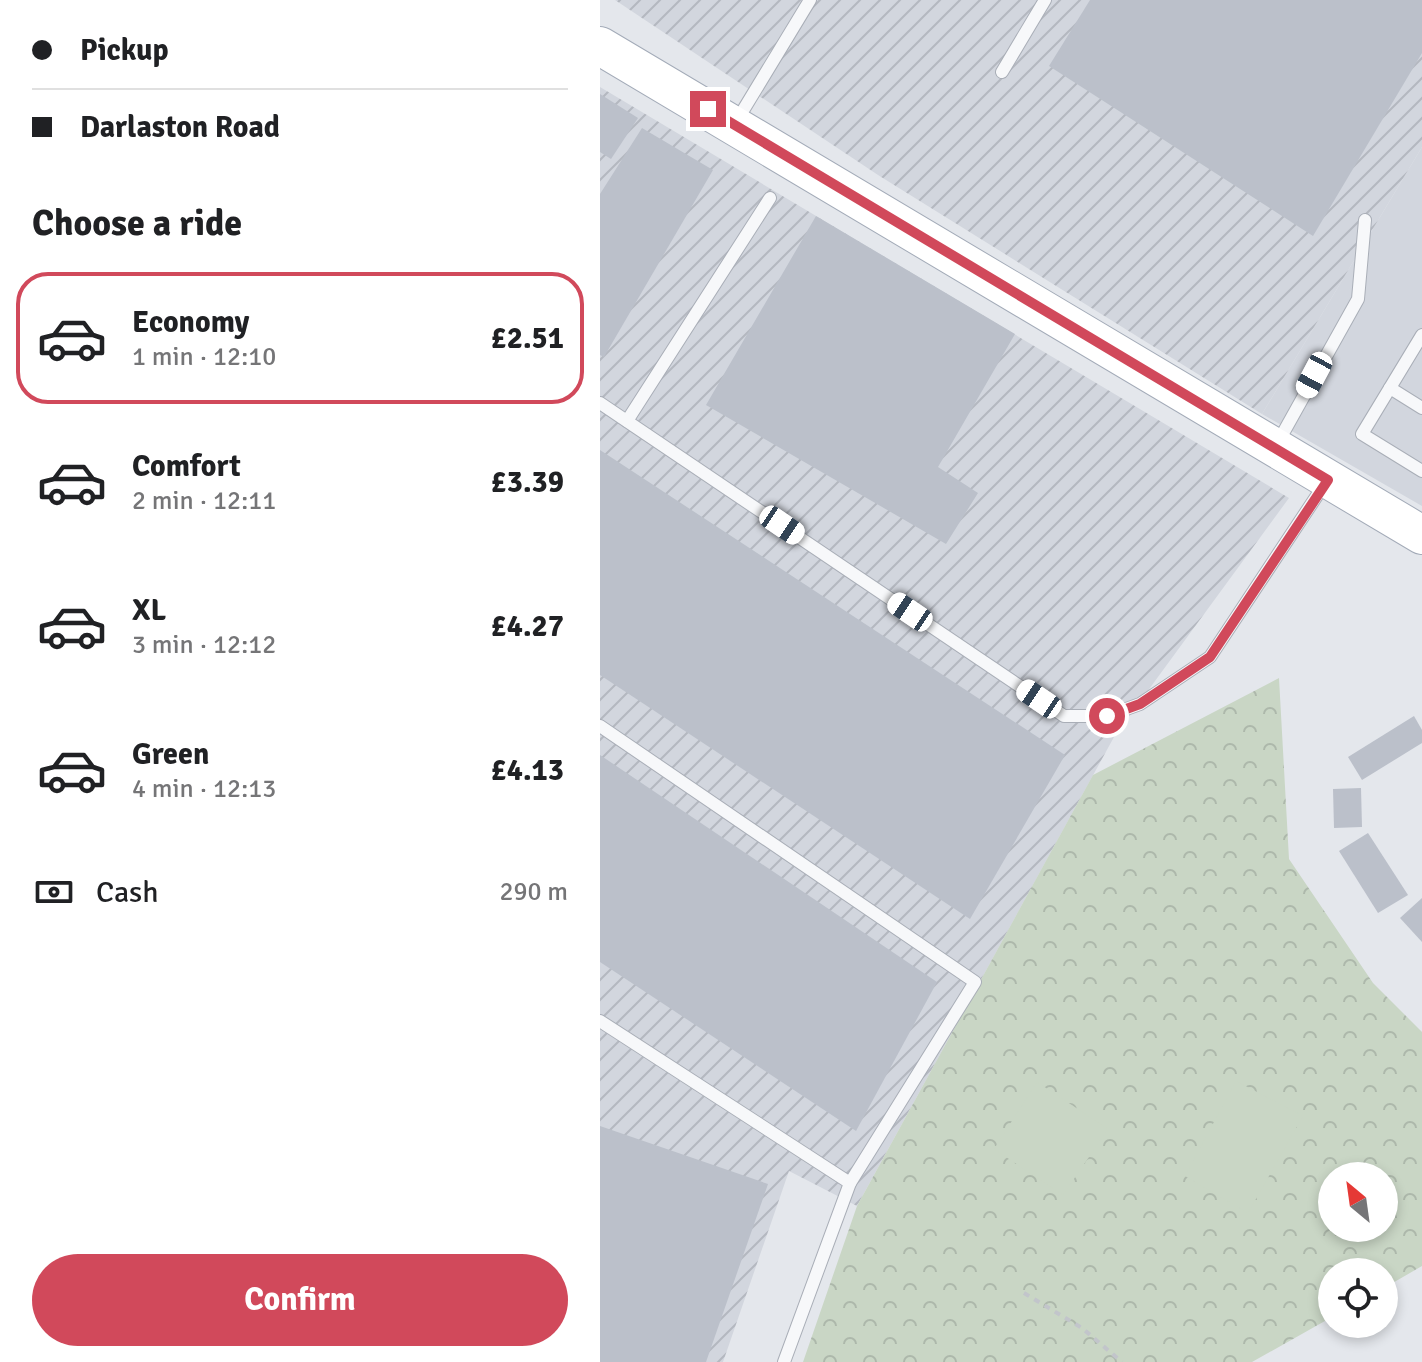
<!DOCTYPE html>
<html lang="en">
<head>
<meta charset="utf-8">
<style>
	:root { --surface:#fff; --page:#f2f2f2; --text:#202124; --muted:#757577; --line:#e0e0e0; --accent:#d1495b }
	body { margin:0; font-family:Signika,sans-serif; background:var(--page); color:var(--text); height:100vh; display:flex; flex-direction:column; font-size:30px; white-space:nowrap }
	* { box-sizing:border-box; margin:0 }
	p { font-size:26px; color:var(--muted) }
	.icon { flex:none; width:44px; height:44px; fill:none; stroke:currentColor; stroke-width:2; stroke-linecap:round; stroke-linejoin:round }
	.map { position:relative; flex:1; overflow:hidden }
	.sheet { display:flex; flex-direction:column; background:var(--surface); width:600px }
	.sheet>* { flex:none }
	.top-card { display:grid; align-content:center; height:176px; padding:0 32px; background:var(--surface) }
	.needle { width:52px; rotate:331deg }
	.buttons { position:absolute; left:718px; top:1162px; display:grid; gap:16px }
	.buttons a { display:grid; place-items:center; width:80px; height:80px; border-radius:50%; background:var(--surface); box-shadow:0 4px 12px #0003; font-size:40px }
	.end { position:absolute; width:36px; height:36px; margin:-18px; border:10px solid #d1495b; background:#fff; box-shadow:0 0 0 4px #fff }
	.from { border-radius:50% }
	.car { position:absolute; width:24px; height:48px; margin:-24px -12px; border-radius:10px; box-shadow:0 0 6px 2px #0007; background:linear-gradient(#fff 24%,#345 0 40%,#fff 0 76%,#345 0 86%,#fff 0) }
	.top-card b { display:flex; align-items:center; gap:28px; height:76px; font-size:30px }
	.top-card b+b { border-top:2px solid var(--line) }
	.top-card i { width:20px; height:20px; background:var(--text) }
	ul { padding:0; list-style:none }
	li { display:flex; align-items:center; gap:24px; height:132px; margin:0 16px 12px; padding:0 16px; border:4px solid transparent; border-radius:32px }
	li div { flex:1 }
	li b { display:block; font-size:30px }
	li em { font-style:normal; font-weight:700 }
	li.active { border-color:var(--accent) }
	li>.icon { width:72px; height:72px; stroke-width:1.5 }
	h2 { padding:0 32px; font-size:36px; line-height:96px }
	.pay { display:flex; align-items:center; gap:20px; height:88px; padding:0 32px; font-size:30px }
	.pay p { margin-inline-start:auto }
	.cta { display:flex; gap:16px; margin-top:auto; padding:16px 32px }
	.cta a { flex:1; height:92px; border-radius:48px; background:var(--accent); color:#fff; font-size:32px; font-weight:700; line-height:92px; text-align:center }
	main { display:flex; flex:1; min-height:0 }
	.map>svg:first-child { display:block }
	.built { fill:#d2d6de }
	.industrial { fill:url(#industrial-furrows) }
	.park { fill:url(#park-crowns); fill-rule:evenodd }
	.pitch { fill:#c9d6c5 }
	.building { fill:#bbc0ca }
	.lines { fill:none; stroke-linecap:round; stroke-linejoin:round }
	.service-casing { stroke:#a9aeb7; stroke-width:14 }
	.primary-casing { stroke:#a3abb8; stroke-width:40 }
	.path { stroke:#c2c5cb; stroke-width:4; stroke-dasharray:6 6; stroke-linecap:butt }
	.service { stroke:#f7f8fa; stroke-width:12 }
	.primary { stroke:#fff; stroke-width:38 }
	.route { stroke:#d1495b; stroke-width:10 }
</style>
</head>
<body>
<main>
<section class="sheet">
<div class="top-card">
<b><i class="from"></i>Pickup</b>
<b><i></i>Darlaston Road</b>
</div>
<h2>Choose a ride</h2>
<ul>
<li class="active"><svg class="icon" aria-label="car" viewBox="0 0 24 24"><path d="M5 17H2v-5l4-1 3-4h7l3 4 3 1v5h-3M9 17h6M6 11h13"/><circle cx="7" cy="17" r="2"/><circle cx="17" cy="17" r="2"/></svg><div><b>Economy</b><p>1 min · 12:10</p></div><em>£2.51</em></li>
<li><svg class="icon" aria-label="car" viewBox="0 0 24 24"><path d="M5 17H2v-5l4-1 3-4h7l3 4 3 1v5h-3M9 17h6M6 11h13"/><circle cx="7" cy="17" r="2"/><circle cx="17" cy="17" r="2"/></svg><div><b>Comfort</b><p>2 min · 12:11</p></div><em>£3.39</em></li>
<li><svg class="icon" aria-label="car" viewBox="0 0 24 24"><path d="M5 17H2v-5l4-1 3-4h7l3 4 3 1v5h-3M9 17h6M6 11h13"/><circle cx="7" cy="17" r="2"/><circle cx="17" cy="17" r="2"/></svg><div><b>XL</b><p>3 min · 12:12</p></div><em>£4.27</em></li>
<li><svg class="icon" aria-label="car" viewBox="0 0 24 24"><path d="M5 17H2v-5l4-1 3-4h7l3 4 3 1v5h-3M9 17h6M6 11h13"/><circle cx="7" cy="17" r="2"/><circle cx="17" cy="17" r="2"/></svg><div><b>Green</b><p>4 min · 12:13</p></div><em>£4.13</em></li>
</ul>
<div class="pay"><svg class="icon" aria-label="cash" viewBox="0 0 24 24"><path d="M3 7h18v10H3z"/><circle cx="12" cy="12" r="2"/></svg>Cash<p>290 m</p></div>
<div class="cta"><a>Confirm</a></div>
</section>
<div class="map">
<svg width="822" height="1362" viewBox="0 0 822 1362">
	<defs>
		<pattern id="industrial-furrows" width="10" height="10" patternUnits="userSpaceOnUse" patternTransform="scale(2)"><rect width="10" height="10" fill="#d2d6de"/><path d="M-1 1l2-2M0 10L10 0M9 11l2-2" fill="none" stroke="#b4b8c0"/></pattern>
		<pattern id="park-crowns" width="20" height="18" patternUnits="userSpaceOnUse" patternTransform="scale(2)"><rect width="20" height="18" fill="#c9d6c5"/><path d="M2 6a3 3 0 1 1 6 0M12 15a3 3 0 1 1 6 0" fill="none" stroke="#adb8ab"/></pattern>
	</defs>
	<rect width="100%" height="100%" fill="#e4e7ec"/>
	<path class="built" d="M822,147V506L662,414Z"/>
	<g class="industrial">
		<path d="M15,0H822V147L662,414L278,175Z"/>
		<path d="M0,87L689,498L514,737L257,1206L189,1171L123,1362H0Z"/>
	</g>
	<path class="park" d="M679,678L689,859L773,983L822,1032V1266L784,1288V1272H732V1317L652,1362H203L257,1206L493,775ZM732,1176H784V1228H732Z"/>
	<g class="pitch">
		<path d="M636,1081L703,1116L648,1213L585,1176Z"/>
		<path d="M437,1082L508,1129L463,1195L394,1149Z"/>
	</g>
	<g class="building">
		<path d="M490,0H822V53L713,236L449,66Z"/>
		<path d="M0,94L38,118L11,159L0,152Z"/>
		<path d="M42,128L113,170L4,357L0,355V194Z"/>
		<path d="M216,216L415,334L338,467L378,493L346,544L106,405Z"/>
		<path d="M0,450L465,755L370,919L0,675Z"/>
		<path d="M814,716L822,730V743L762,780L748,757Z"/>
		<path d="M0,755L337,982L256,1131L0,962Z"/>
		<path d="M761,788L762,827L734,828L733,789Z"/>
		<path d="M768,833L808,895L778,913L739,851Z"/>
		<path d="M822,898V942L800,918Z"/>
		<path d="M0,1126L168,1184L106,1362H0Z"/>
	</g>
	<g class="lines">
		<g class="service-casing">
			<g id="service">
				<path d="M402,72L445,0"/>
				<path d="M136,122L210,0"/>
				<path d="M822,335L762,434L822,471"/>
				<path d="M790,388L822,408"/>
				<path d="M0,403L464,716H507L540,704L610,657L726,482"/>
				<path d="M27,421L170,198"/>
				<path d="M677,444L758,299L765,220"/>
				<path d="M0,726L375,982L250,1183"/>
				<path d="M0,1021L250,1183L184,1362"/>
			</g>
		</g>
		<g class="primary-casing">
			<path id="primary" d="M0,46L822,535"/>
		</g>
		<path class="path" d="M424,1293L482,1328L522,1362"/>
		<use href="#service" class="service"/>
		<use href="#primary" class="primary"/>
	</g>
	<g class="lines">
		<path class="route" d="M108,109L728,480L610,657L540,704L507,716"/>
	</g>
</svg>
<div class="buttons">
<a><svg class="needle" viewBox="-14 -14 28 28"><path d="M0-13l5 13h-10z" fill="#e53935"/><path d="M0 13l5-13h-10z" fill="#757577"/></svg></a>
<a><svg class="icon" aria-label="locate" viewBox="0 0 24 24"><circle cx="12" cy="12" r="6"/><path d="M12 2v4M12 18v4M2 12h4M18 12h4"/></svg></a>
</div>
<i class="end from" style="left:507px;top:716px"></i>
<i class="end" style="left:108px;top:109px"></i>
<i class="car" style="left:714px;top:375px;rotate:208deg"></i>
<i class="car" style="left:182px;top:525px;rotate:124deg"></i>
<i class="car" style="left:310px;top:612px;rotate:304deg"></i>
<i class="car" style="left:439px;top:699px;rotate:304deg"></i>
</div>
</main>
</body>
</html>
